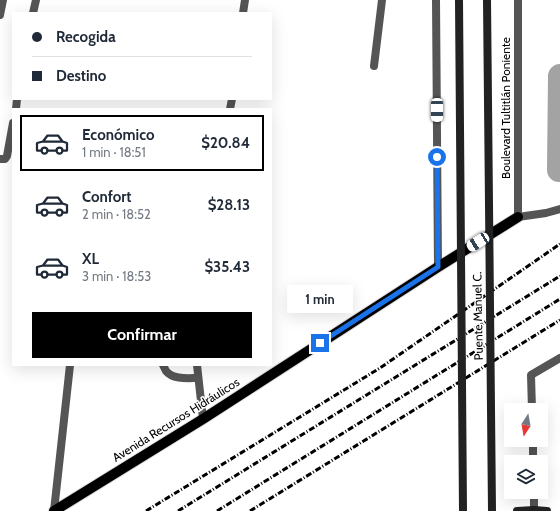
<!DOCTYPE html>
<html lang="es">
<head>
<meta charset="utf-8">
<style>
	:root { --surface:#fff; --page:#f6f6f7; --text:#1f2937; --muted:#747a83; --line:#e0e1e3; --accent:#000 }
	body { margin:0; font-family:Cabin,sans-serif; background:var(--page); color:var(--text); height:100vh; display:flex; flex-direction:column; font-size:15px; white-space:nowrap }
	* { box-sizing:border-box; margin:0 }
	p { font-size:13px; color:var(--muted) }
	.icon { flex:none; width:22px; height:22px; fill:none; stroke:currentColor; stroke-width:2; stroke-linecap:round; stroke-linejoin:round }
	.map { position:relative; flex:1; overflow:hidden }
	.panel { position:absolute; left:12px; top:108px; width:260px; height:258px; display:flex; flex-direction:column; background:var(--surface); border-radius:0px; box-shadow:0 4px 16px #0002 }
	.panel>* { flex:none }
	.banner { position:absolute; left:12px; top:12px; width:260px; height:88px; border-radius:0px; box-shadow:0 4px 16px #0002; display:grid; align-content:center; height:88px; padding:0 20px; background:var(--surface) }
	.needle { width:26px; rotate:191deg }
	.tools { position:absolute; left:504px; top:403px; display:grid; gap:8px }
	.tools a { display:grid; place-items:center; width:44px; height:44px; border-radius:0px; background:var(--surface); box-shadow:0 4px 16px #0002; font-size:20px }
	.end { position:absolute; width:18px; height:18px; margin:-9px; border:5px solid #1a73e8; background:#fff; box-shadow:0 0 0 2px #fff }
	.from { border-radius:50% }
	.bubble { position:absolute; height:28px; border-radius:0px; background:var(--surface); box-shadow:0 4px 16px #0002; font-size:13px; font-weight:800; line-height:28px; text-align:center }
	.car { position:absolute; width:12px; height:24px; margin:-12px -6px; border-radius:5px; box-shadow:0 0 3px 1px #0007; background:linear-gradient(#fff 24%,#345 0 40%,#fff 0 76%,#345 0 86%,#fff 0) }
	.banner b { display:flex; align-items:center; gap:14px; height:38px; font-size:15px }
	.banner b+b { border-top:1px solid var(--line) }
	.banner i { width:10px; height:10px; background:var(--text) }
	ul { padding:7px 0 0; list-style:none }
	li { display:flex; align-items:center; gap:12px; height:56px; margin:0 8px 6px; padding:0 12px; border:2px solid transparent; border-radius:0px }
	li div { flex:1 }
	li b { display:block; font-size:15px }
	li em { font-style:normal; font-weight:800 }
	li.selected { border-color:var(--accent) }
	li>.icon { width:36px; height:36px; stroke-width:1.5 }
	.button { display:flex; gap:8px; margin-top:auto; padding:8px 20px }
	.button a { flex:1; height:46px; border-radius:0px; background:var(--accent); color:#fff; font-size:16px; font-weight:800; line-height:46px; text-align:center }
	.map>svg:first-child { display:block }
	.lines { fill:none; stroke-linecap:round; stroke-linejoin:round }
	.canal { stroke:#a3a3a3; stroke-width:24 }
	.primary-casing { stroke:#dbdbdb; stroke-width:12 }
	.service { stroke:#555; stroke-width:8 }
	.minor { stroke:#555; stroke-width:8 }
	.tertiary { stroke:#555; stroke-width:8 }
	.secondary { stroke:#222; stroke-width:8 }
	.primary { stroke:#000; stroke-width:10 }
	.rail { stroke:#000; stroke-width:3; stroke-dasharray:6 2 1 2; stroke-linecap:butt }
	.secondary-bridge { stroke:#222; stroke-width:8 }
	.route { stroke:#1a73e8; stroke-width:5 }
	.labels { text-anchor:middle; stroke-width:3; stroke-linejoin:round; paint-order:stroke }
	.street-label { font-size:12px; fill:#000; stroke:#fff }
</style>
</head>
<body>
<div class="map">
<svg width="560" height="511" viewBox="0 0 560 511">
	<rect width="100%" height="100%" fill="#fff"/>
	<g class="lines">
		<path class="canal" d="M559,170L560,76"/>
		<g class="primary-casing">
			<path id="primary" d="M54,511L203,419L438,267L518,217"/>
		</g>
		<g class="service">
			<path d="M33,13L36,0"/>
			<path d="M243,13L245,0"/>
			<path d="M0,15L3,0"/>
			<path d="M374,66L382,0"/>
			<path d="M16,109L17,99"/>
			<path d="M230,109L232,99"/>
			<path d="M0,159H5L7,156L13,123"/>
			<path d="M163,365C164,367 165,369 166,371C173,380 189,378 198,378"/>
			<path d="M197,365L203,419"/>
			<path d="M54,511L70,365"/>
		</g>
		<g class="minor">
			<path d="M518,217L546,213L560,209"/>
			<path d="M532,410L531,375L560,358"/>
			<path d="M533,440V462"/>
			<path d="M534,492V510"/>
		</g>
		<g class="tertiary">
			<path d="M436,0L438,267"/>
			<path d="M518,217V0"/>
		</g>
		<path class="secondary" d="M517,511L534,510L547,511"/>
		<use href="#primary" class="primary"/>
		<g class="rail">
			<path d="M146,511L380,368L560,244"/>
			<path d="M178,511L560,276"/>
			<path d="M217,511L560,299"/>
			<path d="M250,511L560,320"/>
		</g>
		<g class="secondary-bridge">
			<path d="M459,0L463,511"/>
			<path d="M487,0L492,511"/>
		</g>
	</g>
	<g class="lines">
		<path class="route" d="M320,343L438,267L437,157"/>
	</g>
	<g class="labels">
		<g class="street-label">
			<text transform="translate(506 108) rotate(-90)" y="4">Boulevard Tultitlán Poniente</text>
			<text transform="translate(478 316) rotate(-91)" y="4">Puente Manuel C.</text>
			<text transform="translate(176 420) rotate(-32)" y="4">Avenida Recursos Hidráulicos</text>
		</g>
	</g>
</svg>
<div class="tools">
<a><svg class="needle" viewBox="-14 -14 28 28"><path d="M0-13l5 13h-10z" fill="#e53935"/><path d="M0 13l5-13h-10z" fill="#747a83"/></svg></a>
<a><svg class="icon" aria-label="layers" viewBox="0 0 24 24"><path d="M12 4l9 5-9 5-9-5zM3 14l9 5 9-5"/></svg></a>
</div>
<i class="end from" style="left:437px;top:157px"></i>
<i class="end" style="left:320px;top:343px"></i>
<div class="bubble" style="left:287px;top:285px;width:66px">1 min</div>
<i class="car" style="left:437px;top:110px;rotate:180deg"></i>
<i class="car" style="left:478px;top:242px;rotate:238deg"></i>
<div class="banner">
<b><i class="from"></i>Recogida</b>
<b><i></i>Destino</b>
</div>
<section class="panel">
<ul>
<li class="selected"><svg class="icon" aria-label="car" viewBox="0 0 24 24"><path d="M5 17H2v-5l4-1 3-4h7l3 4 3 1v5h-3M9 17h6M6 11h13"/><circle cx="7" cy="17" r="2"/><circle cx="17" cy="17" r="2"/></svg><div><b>Económico</b><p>1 min · 18:51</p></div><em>$20.84</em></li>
<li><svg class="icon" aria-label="car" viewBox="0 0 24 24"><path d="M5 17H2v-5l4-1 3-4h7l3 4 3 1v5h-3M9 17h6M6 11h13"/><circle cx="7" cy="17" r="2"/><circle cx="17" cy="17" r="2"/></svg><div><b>Confort</b><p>2 min · 18:52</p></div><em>$28.13</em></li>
<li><svg class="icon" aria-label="car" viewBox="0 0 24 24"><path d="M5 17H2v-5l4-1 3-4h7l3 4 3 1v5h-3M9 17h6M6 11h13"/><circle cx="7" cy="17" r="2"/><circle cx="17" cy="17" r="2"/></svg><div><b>XL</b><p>3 min · 18:53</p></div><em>$35.43</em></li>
</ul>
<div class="button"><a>Confirmar</a></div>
</section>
</div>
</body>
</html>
